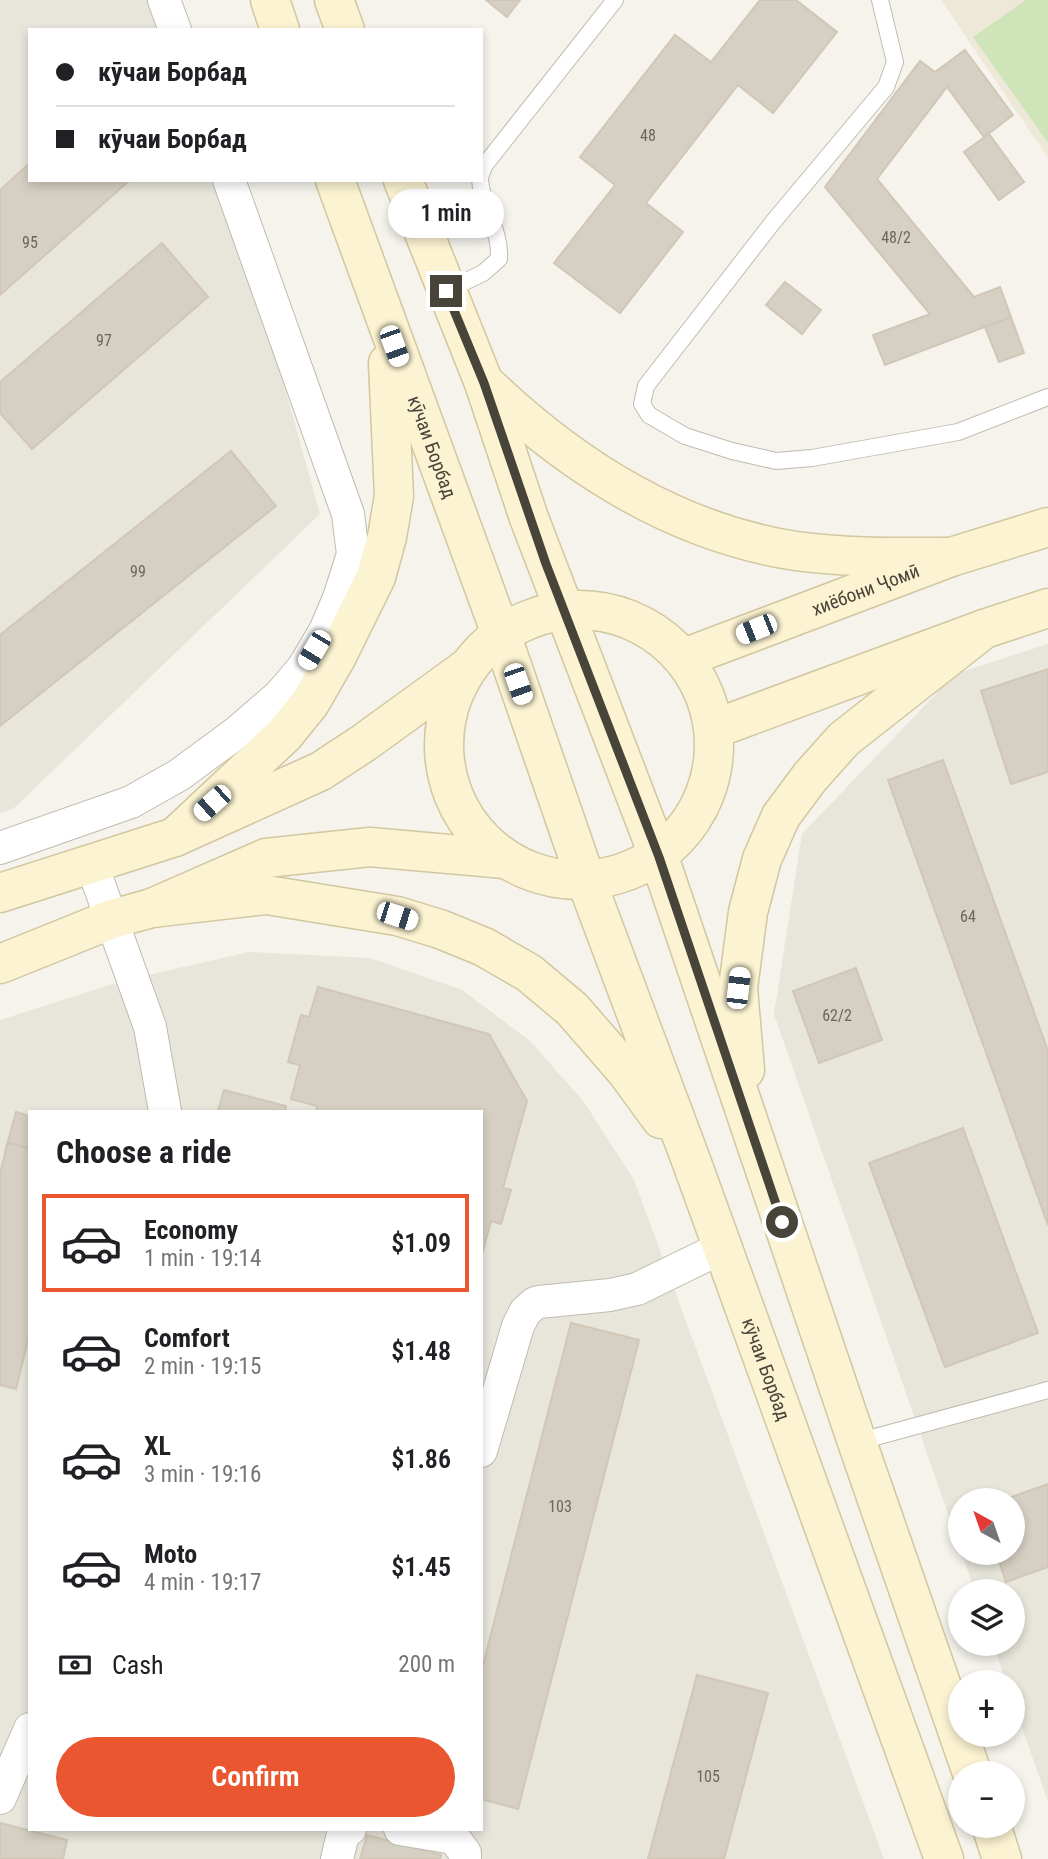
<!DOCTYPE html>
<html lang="en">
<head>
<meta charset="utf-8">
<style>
	:root { --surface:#fff; --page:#f2f2f2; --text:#202124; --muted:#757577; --line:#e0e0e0; --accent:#e9562f }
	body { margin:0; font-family:"Roboto Condensed",sans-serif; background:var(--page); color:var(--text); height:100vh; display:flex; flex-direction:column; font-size:26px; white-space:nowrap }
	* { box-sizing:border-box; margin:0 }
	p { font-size:23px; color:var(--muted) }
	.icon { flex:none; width:38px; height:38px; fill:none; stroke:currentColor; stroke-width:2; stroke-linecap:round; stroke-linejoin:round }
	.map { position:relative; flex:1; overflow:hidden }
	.sheet { position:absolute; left:28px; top:1110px; width:455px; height:721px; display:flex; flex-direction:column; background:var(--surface); border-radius:0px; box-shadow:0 4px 10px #0003 }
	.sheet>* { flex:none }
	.top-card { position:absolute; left:28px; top:28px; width:455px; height:154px; border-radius:0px; box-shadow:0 4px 10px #0003; display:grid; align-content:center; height:154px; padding:0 28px; background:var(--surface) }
	.needle { width:46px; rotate:320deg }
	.controls { position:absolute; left:948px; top:1488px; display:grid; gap:14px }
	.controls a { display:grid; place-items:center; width:77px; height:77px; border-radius:50%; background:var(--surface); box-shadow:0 4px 10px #0003; font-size:35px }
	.end { position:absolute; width:32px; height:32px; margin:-16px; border:9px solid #49443a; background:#fff; box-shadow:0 0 0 4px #fff }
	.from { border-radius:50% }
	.bubble { position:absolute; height:49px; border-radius:24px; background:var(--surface); box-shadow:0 4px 10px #0003; font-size:23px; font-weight:600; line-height:49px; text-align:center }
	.car { position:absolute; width:21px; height:42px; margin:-21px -10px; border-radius:9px; box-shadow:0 0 5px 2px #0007; background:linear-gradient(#fff 24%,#345 0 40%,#fff 0 76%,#345 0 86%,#fff 0) }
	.top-card b { display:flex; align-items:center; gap:24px; height:66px; font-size:26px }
	.top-card b+b { border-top:2px solid var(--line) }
	.top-card i { width:18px; height:18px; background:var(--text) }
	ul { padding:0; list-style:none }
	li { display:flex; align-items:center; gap:21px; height:98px; margin:0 14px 10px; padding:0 14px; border:4px solid transparent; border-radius:0px }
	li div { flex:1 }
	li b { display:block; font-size:26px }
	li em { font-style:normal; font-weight:600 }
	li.active { border-color:var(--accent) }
	li>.icon { width:63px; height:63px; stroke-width:1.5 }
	h2 { padding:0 28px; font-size:32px; line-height:84px }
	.pay { display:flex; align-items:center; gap:18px; height:77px; padding:0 28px; font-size:26px }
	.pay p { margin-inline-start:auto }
	.action { display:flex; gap:14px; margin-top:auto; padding:14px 28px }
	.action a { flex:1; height:80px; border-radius:42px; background:var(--accent); color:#fff; font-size:28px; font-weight:600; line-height:80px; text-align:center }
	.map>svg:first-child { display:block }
	.residential { fill:#e8e5db; fill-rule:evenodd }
	.education { fill:#ede8d8 }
	.green { fill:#cfe5b9 }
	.building { fill:#d6cfc3; stroke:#d0c7b6; stroke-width:2 }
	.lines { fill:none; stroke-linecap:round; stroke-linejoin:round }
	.service-casing { stroke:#c0bbaf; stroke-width:18 }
	.minor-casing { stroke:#c0bbaf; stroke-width:34 }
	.secondary-casing { stroke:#d1c7a0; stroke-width:41 }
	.service { stroke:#fff; stroke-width:16 }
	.minor { stroke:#fff; stroke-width:32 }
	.secondary { stroke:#fbf3d1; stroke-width:38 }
	.route { stroke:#49443a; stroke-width:9 }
	.labels { text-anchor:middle; stroke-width:5; stroke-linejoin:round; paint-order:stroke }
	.number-label { font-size:16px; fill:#6c675c }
	.street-label { font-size:19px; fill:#49443a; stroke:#fff }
</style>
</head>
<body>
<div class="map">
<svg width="1048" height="1859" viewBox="0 0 1048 1859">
	<rect width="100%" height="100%" fill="#f5f3ec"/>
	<g class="residential">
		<path d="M0,0H177L185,30H30V180H227L320,514L13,809L0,813Z"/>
		<path d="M1048,644V1802L1013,1702V1682H1006L993,1643H1013V1591H975L961,1552H1013V1500H961V1551L774,1014L802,834L955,674Z"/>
		<path d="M249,952L370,958L462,990L530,1041L584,1102L634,1180L884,1859H0V1020L122,981ZM30,1111H481V1829H30Z"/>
	</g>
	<path class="education" d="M941,0H1048V158Z"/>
	<path class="green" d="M1026,0H1048V143L973,37Z"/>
	<g class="building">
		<path d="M486,0H520L507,17Z"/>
		<path d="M760,0H796L837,32L773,113L738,85L646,203L683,232L620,313L554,263L615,185L580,157L675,35L711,62Z"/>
		<path d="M965,50L1013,115L984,137L947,87L877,179L974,297L1000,287L1011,317L885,365L873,335L930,314L825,187L920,61L935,72Z"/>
		<path d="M989,134L1024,182L999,200L964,152Z"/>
		<path d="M30,163V180H130L0,295V190Z"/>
		<path d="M162,243L208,297L32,449L0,413V382Z"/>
		<path d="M785,282L821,310L802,334L766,305Z"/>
		<path d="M1011,317L1024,353L999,362L985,327Z"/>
		<path d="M231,451L276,506L0,726V635Z"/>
		<path d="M1048,669V772L1011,784L981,691Z"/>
		<path d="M943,760L1048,1051V1225L888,780Z"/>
		<path d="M856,968L882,1040L819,1063L793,991Z"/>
		<path d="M318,987L489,1034L527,1101L503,1188L511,1190L501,1224L491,1221L481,1258V1111H316L317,1106L291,1099L300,1065L288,1062L301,1015L309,1017Z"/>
		<path d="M224,1090L286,1106L285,1111H218Z"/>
		<path d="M16,1112L30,1116V1158L5,1152Z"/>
		<path d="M963,1128L1038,1333L945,1367L869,1163Z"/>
		<path d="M8,1143L30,1148V1332L16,1389L0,1385V1173Z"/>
		<path d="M571,1323L639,1340L518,1809L481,1799V1673Z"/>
		<path d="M1048,1484V1567L1006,1582L996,1552H1013V1500H1003Z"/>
		<path d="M697,1675L768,1693L724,1859H648Z"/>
		<path d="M0,1823L67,1840L63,1859H0Z"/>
		<path d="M367,1835L441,1855L440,1859H360Z"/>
	</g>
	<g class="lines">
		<g class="service-casing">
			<g id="service">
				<path d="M880,0L895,62L886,87L773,222L646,386L642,404L649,415L685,436L732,451L776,461L812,458L958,432L1048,397"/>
				<path d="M481,175L484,166L615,0"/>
				<path d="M446,291L483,273L499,259C501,231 482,207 480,180"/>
				<path d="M857,1442L1048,1390"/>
			</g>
		</g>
		<g class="minor-casing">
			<g id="minor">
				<path d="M164,0L175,30"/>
				<path d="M0,848L131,802L179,775L236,733L280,695L303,668L325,631L339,598L353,554L348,514L229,180"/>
				<path d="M92,865L150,1027L165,1111"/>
				<path d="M481,1451L518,1326L525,1312L535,1303L539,1302L610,1295L637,1289L721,1248"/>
				<path d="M0,1798L30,1729"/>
				<path d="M400,1829L454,1838L465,1853V1859"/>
				<path d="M337,1859L343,1834L350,1829"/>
			</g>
		</g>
		<g class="secondary-casing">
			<g id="secondary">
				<path d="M270,0L280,30"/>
				<path d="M334,0L345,30"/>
				<path id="s1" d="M335,180L501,634L586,880L692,1163L944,1859"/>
				<path d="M403,180L484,383L529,518L659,857L857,1442L972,1773"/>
				<path d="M489,387C574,468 678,533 796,551C847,558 899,557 951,557"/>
				<circle cx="579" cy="745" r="135"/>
				<path id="s2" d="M684,658L951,557L1048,527"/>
				<path d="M714,729L984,629L1048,608"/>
				<path d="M175,837L284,735L310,703L337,656L376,577L387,537L394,496L388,363"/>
				<path d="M0,893L175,837L321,771L365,742L467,668"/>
				<path d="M152,908L267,895L397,916L440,929L484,947L529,973L572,1009L626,1071L661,1119"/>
				<path d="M0,964L112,919L152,908L266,858L370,847L505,859"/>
				<path d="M745,1070L738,988L748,912L762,859L781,816L810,777L844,739L984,629"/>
				<path d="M991,1825L1002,1859"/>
			</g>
		</g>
		<use href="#service" class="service"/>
		<use href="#minor" class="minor"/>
		<use href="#secondary" class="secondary"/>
	</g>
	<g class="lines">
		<path class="route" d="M446,291L484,383L546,564L659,857L782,1222"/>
	</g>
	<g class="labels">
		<g class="number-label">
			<text x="648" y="141">48</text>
			<text x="896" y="243">48/2</text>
			<text x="30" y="248">95</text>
			<text x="104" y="346">97</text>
			<text x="138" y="577">99</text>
			<text x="968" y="922">64</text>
			<text x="837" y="1021">62/2</text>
			<text x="560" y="1512">103</text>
			<text x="708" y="1782">105</text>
		</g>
		<g class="street-label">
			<text dy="7" stroke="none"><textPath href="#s1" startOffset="284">кӯчаи Борбад</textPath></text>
			<text dy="7" stroke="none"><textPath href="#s2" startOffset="194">хиёбони Ҷомӣ</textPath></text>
			<text dy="7" stroke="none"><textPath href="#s1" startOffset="1265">кӯчаи Борбад</textPath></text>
		</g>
	</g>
</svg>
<div class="controls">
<a><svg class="needle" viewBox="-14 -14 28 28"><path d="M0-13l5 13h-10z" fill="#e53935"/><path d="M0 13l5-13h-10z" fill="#757577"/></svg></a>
<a><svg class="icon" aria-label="layers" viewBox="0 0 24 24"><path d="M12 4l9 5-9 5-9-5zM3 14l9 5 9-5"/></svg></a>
<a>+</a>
<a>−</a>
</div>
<i class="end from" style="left:782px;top:1222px"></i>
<i class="end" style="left:446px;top:291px"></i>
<div class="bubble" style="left:388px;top:189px;width:116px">1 min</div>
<i class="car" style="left:394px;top:346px;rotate:160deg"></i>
<i class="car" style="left:756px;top:629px;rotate:248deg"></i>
<i class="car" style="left:314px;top:650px;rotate:211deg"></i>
<i class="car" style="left:518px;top:684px;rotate:161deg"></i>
<i class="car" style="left:212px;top:803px;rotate:228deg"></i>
<i class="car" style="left:397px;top:916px;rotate:108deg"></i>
<i class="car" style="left:738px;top:988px;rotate:7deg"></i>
<div class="top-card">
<b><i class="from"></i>кӯчаи Борбад</b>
<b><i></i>кӯчаи Борбад</b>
</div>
<section class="sheet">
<h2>Choose a ride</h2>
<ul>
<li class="active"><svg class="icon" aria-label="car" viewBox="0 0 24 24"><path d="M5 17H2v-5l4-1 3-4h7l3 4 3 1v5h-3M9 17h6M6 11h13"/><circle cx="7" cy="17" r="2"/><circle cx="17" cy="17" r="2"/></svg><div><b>Economy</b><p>1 min · 19:14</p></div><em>$1.09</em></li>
<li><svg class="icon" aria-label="car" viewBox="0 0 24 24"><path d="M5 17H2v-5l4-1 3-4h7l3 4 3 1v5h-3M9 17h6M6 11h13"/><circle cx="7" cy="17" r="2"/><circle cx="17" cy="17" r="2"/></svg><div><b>Comfort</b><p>2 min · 19:15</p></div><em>$1.48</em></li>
<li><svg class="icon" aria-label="car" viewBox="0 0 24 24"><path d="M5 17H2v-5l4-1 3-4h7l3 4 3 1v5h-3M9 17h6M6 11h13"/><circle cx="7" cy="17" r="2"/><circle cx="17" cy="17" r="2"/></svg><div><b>XL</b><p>3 min · 19:16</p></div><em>$1.86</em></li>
<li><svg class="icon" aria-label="car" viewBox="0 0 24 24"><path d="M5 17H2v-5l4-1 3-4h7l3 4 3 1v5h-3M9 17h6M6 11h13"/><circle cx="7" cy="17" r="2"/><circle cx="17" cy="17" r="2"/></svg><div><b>Moto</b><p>4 min · 19:17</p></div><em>$1.45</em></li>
</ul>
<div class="pay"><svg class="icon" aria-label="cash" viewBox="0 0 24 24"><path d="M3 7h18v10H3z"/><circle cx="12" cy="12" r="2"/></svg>Cash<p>200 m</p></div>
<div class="action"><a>Confirm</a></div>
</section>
</div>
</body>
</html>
